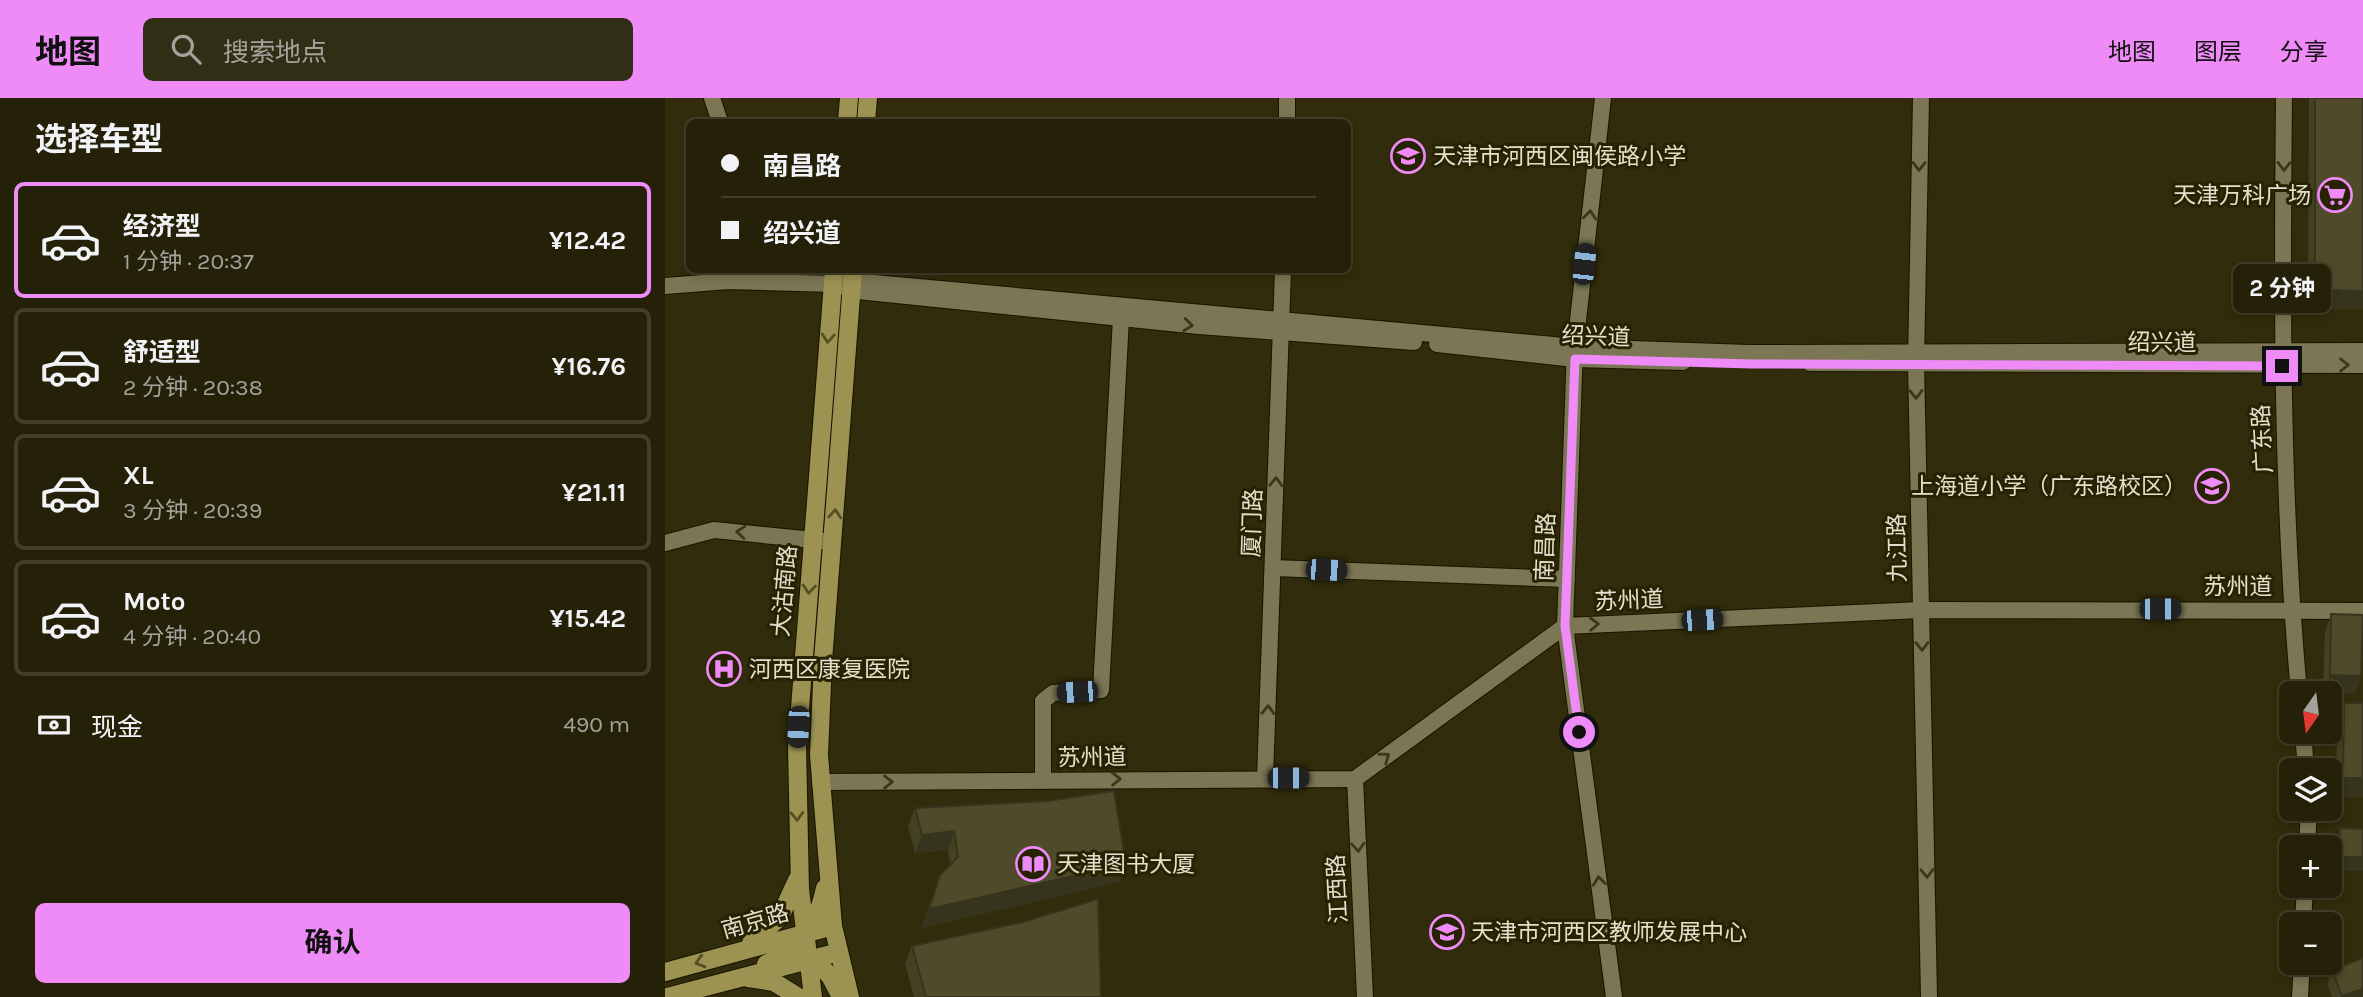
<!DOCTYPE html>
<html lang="zh">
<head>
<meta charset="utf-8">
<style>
	:root { --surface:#252108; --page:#312e16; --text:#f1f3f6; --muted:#a3a39c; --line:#423e29; --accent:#ef8bf7 }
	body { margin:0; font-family:Karla,"Noto Sans SC",sans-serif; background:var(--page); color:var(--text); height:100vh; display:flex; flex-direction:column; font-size:26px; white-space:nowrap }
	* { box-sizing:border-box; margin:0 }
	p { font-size:23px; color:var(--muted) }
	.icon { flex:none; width:38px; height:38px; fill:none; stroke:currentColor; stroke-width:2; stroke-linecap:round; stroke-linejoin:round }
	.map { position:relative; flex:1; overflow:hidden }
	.drawer { display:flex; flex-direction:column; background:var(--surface); width:665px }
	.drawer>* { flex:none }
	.hud { position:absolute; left:21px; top:21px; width:665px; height:154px; border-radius:10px; box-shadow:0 4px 10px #0003,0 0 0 2px var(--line); display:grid; align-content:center; height:154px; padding:0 35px; background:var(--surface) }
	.needle { width:46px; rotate:194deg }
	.tools { position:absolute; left:1614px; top:583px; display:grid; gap:14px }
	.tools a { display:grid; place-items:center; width:63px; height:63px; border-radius:10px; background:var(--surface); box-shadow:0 4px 10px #0003,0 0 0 2px var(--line); font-size:35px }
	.end { position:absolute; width:32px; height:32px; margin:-16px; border:9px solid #ef8bf7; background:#111; box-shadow:0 0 0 4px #111 }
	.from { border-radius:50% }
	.bubble { position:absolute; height:49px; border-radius:10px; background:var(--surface); box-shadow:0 4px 10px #0003,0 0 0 2px var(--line); font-size:23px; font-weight:700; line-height:49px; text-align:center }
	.car { position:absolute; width:21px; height:42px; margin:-21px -10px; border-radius:9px; box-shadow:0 0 5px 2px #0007; background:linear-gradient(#222 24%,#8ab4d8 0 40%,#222 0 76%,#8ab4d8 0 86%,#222 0) }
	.hud b { display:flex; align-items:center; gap:24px; height:66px; font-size:26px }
	.hud b+b { border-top:2px solid var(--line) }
	.hud i { width:18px; height:18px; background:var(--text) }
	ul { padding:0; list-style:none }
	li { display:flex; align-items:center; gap:21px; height:116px; margin:0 14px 10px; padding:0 21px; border:4px solid var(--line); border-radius:10px }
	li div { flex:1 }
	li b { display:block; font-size:26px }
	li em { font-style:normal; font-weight:700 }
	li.active { border-color:var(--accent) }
	li>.icon { width:63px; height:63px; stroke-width:1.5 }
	h2 { padding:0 35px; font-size:32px; line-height:84px }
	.pay { display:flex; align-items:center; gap:18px; height:77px; padding:0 35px; font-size:26px }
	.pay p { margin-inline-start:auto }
	.button { display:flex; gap:14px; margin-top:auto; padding:14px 35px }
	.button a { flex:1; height:80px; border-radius:10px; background:var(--accent); color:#111; font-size:28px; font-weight:700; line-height:80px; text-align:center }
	header { display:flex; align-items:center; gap:42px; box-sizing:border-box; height:98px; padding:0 35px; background:var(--accent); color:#111 }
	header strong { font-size:33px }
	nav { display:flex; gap:38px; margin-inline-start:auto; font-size:24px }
	.search { width:490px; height:63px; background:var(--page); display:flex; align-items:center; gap:18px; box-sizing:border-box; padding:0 24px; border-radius:10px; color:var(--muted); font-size:26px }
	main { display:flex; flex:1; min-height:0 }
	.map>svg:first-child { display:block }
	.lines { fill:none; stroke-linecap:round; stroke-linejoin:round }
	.minor-casing { stroke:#181400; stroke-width:18 }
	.major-casing { stroke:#181400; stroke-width:20 }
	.minor { stroke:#7b7654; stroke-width:16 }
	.major { stroke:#9c9252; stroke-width:18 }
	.wall { fill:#444024 }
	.shaded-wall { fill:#37341d }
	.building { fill:#4f4a2a; stroke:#37341d; stroke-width:2 }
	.oneway { stroke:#3c3716 }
	.oneway2 { stroke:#564f22 }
	.route { stroke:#ef8bf7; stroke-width:9 }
	.labels { text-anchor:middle; stroke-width:6; stroke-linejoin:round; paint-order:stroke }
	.poi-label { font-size:23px; fill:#e2dfcd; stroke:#272202; text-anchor:start }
	.street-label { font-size:23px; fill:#e2dfcd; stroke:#272202 }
</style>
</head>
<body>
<header>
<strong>地图</strong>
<div class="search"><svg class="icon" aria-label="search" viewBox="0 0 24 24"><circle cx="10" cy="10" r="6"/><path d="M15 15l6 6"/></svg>搜索地点</div>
<nav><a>地图</a><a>图层</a><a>分享</a></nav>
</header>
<main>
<section class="drawer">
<h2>选择车型</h2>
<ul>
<li class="active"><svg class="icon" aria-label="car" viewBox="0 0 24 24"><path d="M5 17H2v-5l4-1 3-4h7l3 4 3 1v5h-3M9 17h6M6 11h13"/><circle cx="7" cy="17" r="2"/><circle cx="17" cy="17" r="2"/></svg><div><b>经济型</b><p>1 分钟 · 20:37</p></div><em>¥12.42</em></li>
<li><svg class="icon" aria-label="car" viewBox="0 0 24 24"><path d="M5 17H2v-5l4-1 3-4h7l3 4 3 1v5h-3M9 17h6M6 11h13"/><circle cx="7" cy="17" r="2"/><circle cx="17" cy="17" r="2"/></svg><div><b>舒适型</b><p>2 分钟 · 20:38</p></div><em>¥16.76</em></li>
<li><svg class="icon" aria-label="car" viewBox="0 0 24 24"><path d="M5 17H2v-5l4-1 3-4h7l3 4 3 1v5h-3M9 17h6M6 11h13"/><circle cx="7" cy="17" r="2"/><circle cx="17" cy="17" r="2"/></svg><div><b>XL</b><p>3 分钟 · 20:39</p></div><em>¥21.11</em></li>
<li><svg class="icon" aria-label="car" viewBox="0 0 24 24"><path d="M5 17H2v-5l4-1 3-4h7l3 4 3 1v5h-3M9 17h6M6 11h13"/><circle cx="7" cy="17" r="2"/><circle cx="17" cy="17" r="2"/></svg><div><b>Moto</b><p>4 分钟 · 20:40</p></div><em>¥15.42</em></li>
</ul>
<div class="pay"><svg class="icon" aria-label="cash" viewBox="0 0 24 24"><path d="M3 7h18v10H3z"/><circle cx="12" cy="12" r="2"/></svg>现金<p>490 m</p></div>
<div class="button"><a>确认</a></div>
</section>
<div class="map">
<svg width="1698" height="899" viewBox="0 0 1698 899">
	<rect width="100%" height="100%" fill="#312c0b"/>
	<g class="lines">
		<g class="minor-casing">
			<g id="minor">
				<path d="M47,0L55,24"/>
				<path d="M938,0L910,249L900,528L949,899"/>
				<path d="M1256,0L1251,265L1264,899"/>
				<path d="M1619,0C1617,199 1616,397 1634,595"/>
				<path d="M622,24V0"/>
				<path d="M0,188L63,183L167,186L187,183L910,249L1083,255L1698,253"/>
				<path d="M183,192L534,228L749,244"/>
				<path d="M772,246L910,261L1018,264"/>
				<path d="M1145,265L1698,267"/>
				<path d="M0,445L49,432L168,444"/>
				<path d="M608,470L902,481"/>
				<path d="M1638,634L1641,672"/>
				<path d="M600,680L618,172"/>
				<path d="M690,681L700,899"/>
				<path d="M378,682V603L388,595L436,592L456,220"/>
				<path d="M155,684L690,681L900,528L1256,512L1698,513"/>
				<path d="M1642,749L1644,710"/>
				<path d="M1638,826L1640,788"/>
				<path d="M1635,899L1637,864"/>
			</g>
		</g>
		<g class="major-casing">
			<g id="major">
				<path d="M182,24L184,0"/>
				<path d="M201,24L203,0"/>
				<path d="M86,845L115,819L132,782"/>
				<path d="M143,855L165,878L176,899"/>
				<path d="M101,866C138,846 151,832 160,790"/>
				<path d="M0,874L168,828"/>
				<path d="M83,880L109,884L133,899"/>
				<path d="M2,899L174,854"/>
				<path d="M148,899L135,791L132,649L169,172"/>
				<path d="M185,899L168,828L154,657L158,563L188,172"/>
			</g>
		</g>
		<use href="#minor" class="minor"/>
		<use href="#major" class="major"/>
	</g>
	<g class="wall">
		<path d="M1644,0H1698V211H1656L1643,199Z"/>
		<path d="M1666,516L1696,578L1690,596L1658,595L1660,535Z"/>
		<path d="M1679,605H1698V699L1671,698L1672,623Z"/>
		<path d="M250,710L461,766L454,784L257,830L275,777L285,767L283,752L250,755L243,728Z"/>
		<path d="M1675,730L1698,731V773H1669L1670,744Z"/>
		<path d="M247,848L436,899H249L240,866Z"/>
		<path d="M1667,872L1698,899H1667L1662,886Z"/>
	</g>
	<g class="shaded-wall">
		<path d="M1663,192L1698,193V211H1656Z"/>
		<path d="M1665,577L1696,578L1690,596L1658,595Z"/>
		<path d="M1678,680H1698V699L1671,698Z"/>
		<path d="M289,733L283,752L250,755L257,737Z"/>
		<path d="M1674,759H1698V773H1669Z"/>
		<path d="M461,766L454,784L257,830L264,811Z"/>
		<path d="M1698,891V899H1677V898Z"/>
	</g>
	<g class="building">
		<path d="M1650,0H1698V193L1663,192L1650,181Z"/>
		<path d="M1666,516L1698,517L1696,578L1665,577Z"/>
		<path d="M1679,605H1698V680H1678Z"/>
		<path d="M449,693L461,766L264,811L275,777L293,759L289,733L257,737L250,710L383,703Z"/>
		<path d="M1675,730L1698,731V759H1674Z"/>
		<path d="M433,801L436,899H261L247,848L358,824Z"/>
		<path d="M1698,860V891L1677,898L1667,872Z"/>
	</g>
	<defs><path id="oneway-chevron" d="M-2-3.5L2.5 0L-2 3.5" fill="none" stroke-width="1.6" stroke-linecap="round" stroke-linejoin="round" transform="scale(1.75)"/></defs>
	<g class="oneway">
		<use href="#oneway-chevron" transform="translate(1254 68) rotate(91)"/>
		<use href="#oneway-chevron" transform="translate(1619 68) rotate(91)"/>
		<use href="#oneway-chevron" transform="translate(925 117) rotate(-84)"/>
		<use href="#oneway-chevron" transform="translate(523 227) rotate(6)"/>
		<use href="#oneway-chevron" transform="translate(1679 267)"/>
		<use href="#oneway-chevron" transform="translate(1251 296) rotate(89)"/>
		<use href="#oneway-chevron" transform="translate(611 384) rotate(-88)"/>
		<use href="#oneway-chevron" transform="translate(76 434) rotate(-175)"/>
		<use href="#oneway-chevron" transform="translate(929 526) rotate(-2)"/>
		<use href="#oneway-chevron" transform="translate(1257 548) rotate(89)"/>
		<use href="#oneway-chevron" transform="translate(603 612) rotate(-88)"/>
		<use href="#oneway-chevron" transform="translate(720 659) rotate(-36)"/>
		<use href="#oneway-chevron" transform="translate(451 681) rotate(-1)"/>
		<use href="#oneway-chevron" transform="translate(223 684) rotate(-1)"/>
		<use href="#oneway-chevron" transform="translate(693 749) rotate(87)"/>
		<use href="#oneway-chevron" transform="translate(1262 775) rotate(89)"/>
		<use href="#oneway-chevron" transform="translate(934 783) rotate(-97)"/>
	</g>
	<g class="oneway2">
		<use href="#oneway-chevron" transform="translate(163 240) rotate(94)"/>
		<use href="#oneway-chevron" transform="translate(170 416) rotate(-86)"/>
		<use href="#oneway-chevron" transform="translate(144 491) rotate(95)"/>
		<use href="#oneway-chevron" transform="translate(132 718) rotate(88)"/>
		<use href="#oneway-chevron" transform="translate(35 864) rotate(164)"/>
	</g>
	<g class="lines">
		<path class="route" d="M914,634L900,528L910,261L1087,266L1617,268"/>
	</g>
	<defs>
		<g id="school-ring" transform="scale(1.75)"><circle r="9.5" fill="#272202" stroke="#ef8bf7" stroke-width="1.5"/><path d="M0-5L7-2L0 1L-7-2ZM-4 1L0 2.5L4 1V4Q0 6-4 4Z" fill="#ef8bf7"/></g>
		<g id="supermarket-ring" transform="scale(1.75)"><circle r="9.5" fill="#272202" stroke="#ef8bf7" stroke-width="1.5"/><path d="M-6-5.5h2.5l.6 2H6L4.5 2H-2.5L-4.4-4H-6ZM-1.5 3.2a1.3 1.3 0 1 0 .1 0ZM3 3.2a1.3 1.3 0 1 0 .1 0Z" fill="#ef8bf7"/></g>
		<g id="hospital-ring" transform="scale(1.75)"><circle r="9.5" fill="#272202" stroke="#ef8bf7" stroke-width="1.5"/><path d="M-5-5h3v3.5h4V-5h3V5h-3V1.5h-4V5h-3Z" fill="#ef8bf7"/></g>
		<g id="library-ring" transform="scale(1.75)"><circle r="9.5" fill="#272202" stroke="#ef8bf7" stroke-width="1.5"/><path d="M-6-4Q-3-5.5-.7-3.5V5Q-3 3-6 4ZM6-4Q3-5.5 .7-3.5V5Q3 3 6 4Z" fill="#ef8bf7"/></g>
	</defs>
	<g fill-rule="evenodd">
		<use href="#school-ring" x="743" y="58"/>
		<use href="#supermarket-ring" x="1670" y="97"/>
		<use href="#school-ring" x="1547" y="388"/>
		<use href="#hospital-ring" x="59" y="571"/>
		<use href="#library-ring" x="368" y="766"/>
		<use href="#school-ring" x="782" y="834"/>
	</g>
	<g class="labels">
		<g class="poi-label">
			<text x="768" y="66">天津市河西区闽侯路小学</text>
			<text x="1646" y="105" text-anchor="end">天津万科广场</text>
			<text x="1522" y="396" text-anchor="end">上海道小学（广东路校区）</text>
			<text x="84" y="579">河西区康复医院</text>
			<text x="392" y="774">天津图书大厦</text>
			<text x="806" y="842">天津市河西区教师发展中心</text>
		</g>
		<g class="street-label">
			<text transform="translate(931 238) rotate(2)" y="8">绍兴道</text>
			<text x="1497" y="252">绍兴道</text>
			<text transform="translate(1597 341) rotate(-93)" y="8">广东路</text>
			<text transform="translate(587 425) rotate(-88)" y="8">厦门路</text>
			<text transform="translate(880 449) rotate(-88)" y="8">南昌路</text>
			<text transform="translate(1232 450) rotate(-91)" y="8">九江路</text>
			<text x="1573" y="496">苏州道</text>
			<text transform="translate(119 493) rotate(-85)" y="8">大沽南路</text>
			<text transform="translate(964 502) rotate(-2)" y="8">苏州道</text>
			<text transform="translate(427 659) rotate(-1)" y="8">苏州道</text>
			<text transform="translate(672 791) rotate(-93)" y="8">江西路</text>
			<text transform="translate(90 823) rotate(-16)" y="8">南京路</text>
		</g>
	</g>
</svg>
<div class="tools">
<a><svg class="needle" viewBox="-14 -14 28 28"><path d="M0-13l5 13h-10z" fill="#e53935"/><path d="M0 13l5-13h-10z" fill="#a3a39c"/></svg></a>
<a><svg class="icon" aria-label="layers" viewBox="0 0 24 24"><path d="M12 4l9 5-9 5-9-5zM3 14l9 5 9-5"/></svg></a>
<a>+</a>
<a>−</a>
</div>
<i class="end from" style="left:914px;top:634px"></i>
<i class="end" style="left:1617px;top:268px"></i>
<div class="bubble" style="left:1568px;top:166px;width:98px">2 分钟</div>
<i class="car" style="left:919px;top:166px;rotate:6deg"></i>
<i class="car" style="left:661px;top:472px;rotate:92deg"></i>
<i class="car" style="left:1495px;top:511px;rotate:90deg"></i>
<i class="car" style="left:1037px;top:522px;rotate:87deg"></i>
<i class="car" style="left:412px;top:594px;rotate:267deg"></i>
<i class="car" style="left:133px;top:629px;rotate:183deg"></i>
<i class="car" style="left:623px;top:680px;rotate:90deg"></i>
<div class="hud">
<b><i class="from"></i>南昌路</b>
<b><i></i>绍兴道</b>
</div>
</div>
</main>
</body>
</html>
